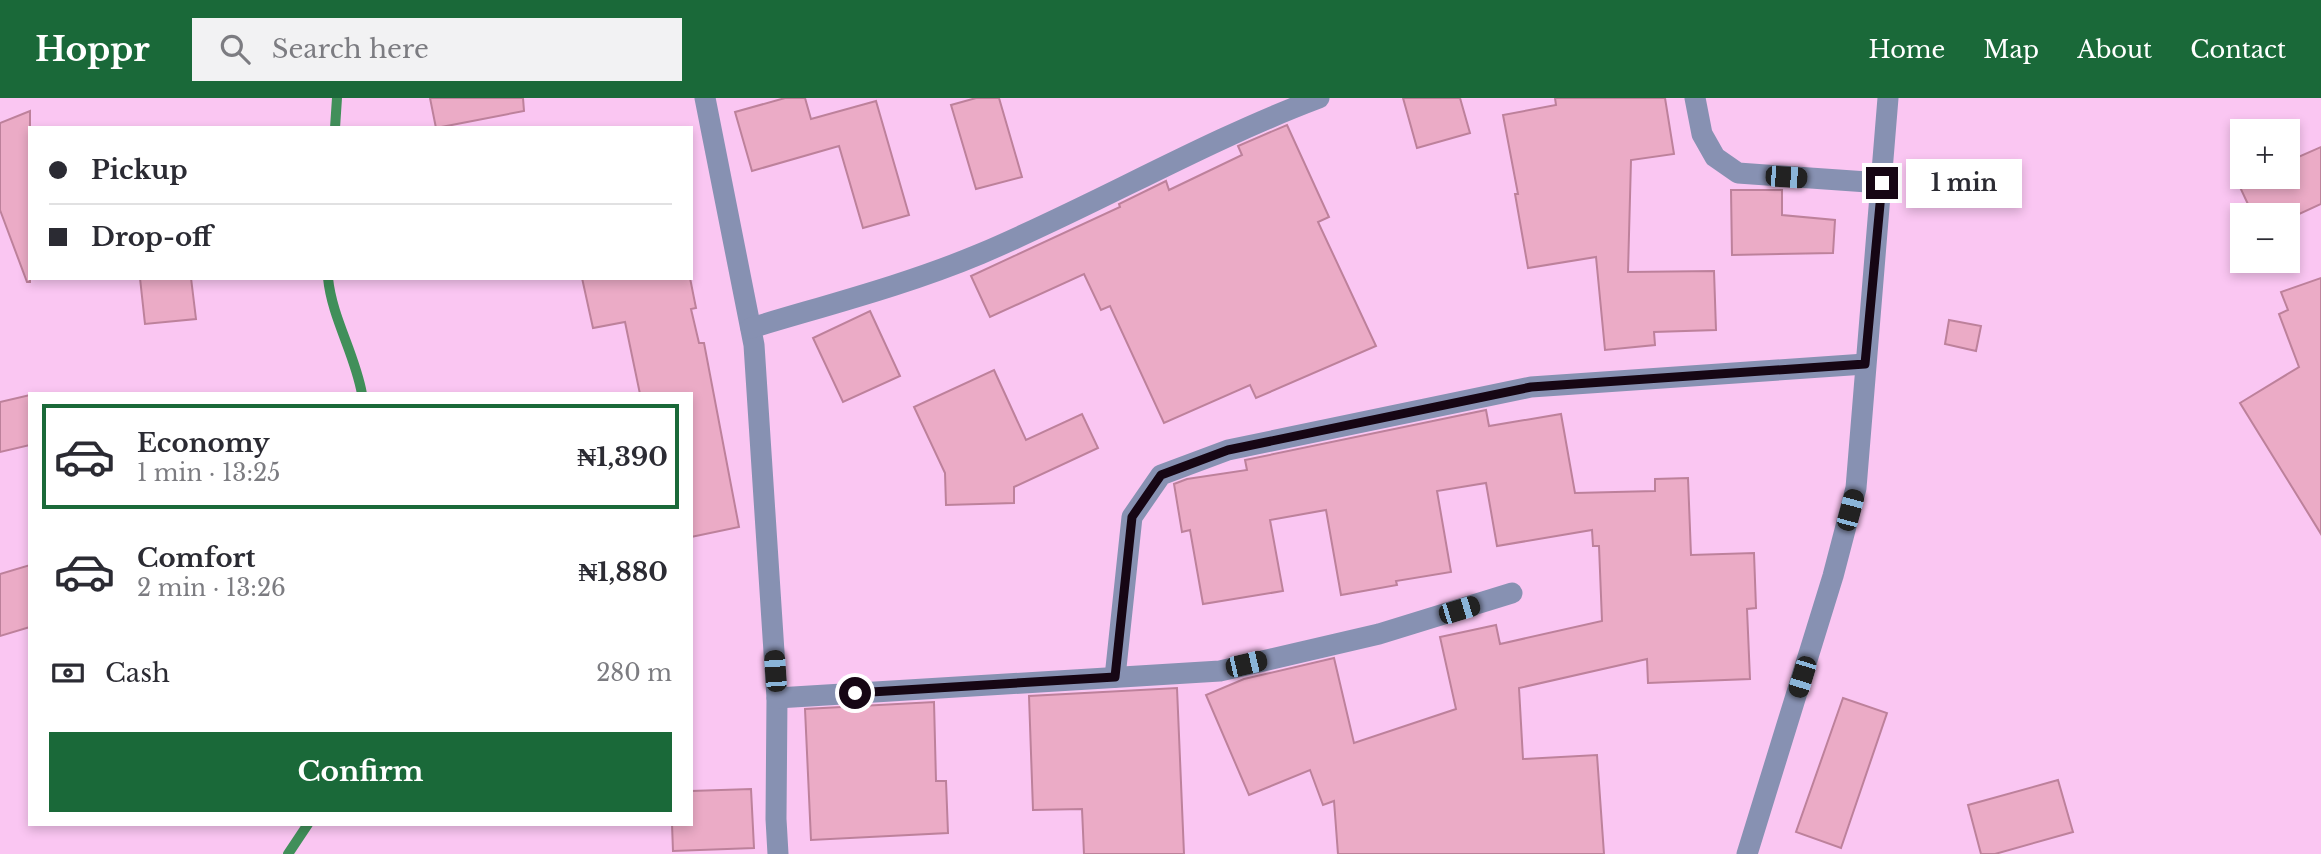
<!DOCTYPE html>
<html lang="en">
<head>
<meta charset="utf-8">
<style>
	:root { --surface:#fff; --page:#f2f2f3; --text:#2b2b33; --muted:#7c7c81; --line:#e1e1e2; --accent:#1a6939 }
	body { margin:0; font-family:"Libre Baskerville",serif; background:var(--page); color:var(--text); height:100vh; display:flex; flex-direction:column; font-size:26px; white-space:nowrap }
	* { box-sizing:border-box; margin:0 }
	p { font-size:23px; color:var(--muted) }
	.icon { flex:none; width:38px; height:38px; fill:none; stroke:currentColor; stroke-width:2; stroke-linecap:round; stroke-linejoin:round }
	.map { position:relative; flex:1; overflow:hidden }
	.sheet { position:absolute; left:28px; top:294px; width:665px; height:434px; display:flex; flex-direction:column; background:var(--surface); border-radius:0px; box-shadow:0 4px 10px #0003 }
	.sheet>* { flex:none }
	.banner { position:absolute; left:28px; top:28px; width:665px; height:154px; border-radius:0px; box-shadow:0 4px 10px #0003; display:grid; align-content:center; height:154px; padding:0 21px; background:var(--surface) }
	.tools { position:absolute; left:2230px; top:21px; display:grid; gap:14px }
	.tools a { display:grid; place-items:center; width:70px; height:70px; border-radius:0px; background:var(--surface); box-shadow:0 4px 10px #0003; font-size:35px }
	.end { position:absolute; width:32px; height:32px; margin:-16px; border:9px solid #160614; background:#fff; box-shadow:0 0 0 4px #fff }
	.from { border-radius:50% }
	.bubble { position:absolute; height:49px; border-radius:0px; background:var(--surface); box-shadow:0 4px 10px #0003; font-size:23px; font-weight:800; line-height:49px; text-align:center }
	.car { position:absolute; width:21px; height:42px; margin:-21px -10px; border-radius:9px; box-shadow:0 0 5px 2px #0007; background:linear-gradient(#222 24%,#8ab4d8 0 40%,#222 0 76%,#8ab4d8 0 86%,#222 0) }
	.banner b { display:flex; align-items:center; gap:24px; height:66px; font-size:26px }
	.banner b+b { border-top:2px solid var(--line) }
	.banner i { width:18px; height:18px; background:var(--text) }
	ul { padding:12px 0 0; list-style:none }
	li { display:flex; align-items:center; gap:21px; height:105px; margin:0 14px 10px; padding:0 7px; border:4px solid transparent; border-radius:0px }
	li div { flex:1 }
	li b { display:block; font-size:26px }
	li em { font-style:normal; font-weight:800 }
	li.current { border-color:var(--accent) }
	li>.icon { width:63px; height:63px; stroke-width:1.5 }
	.pay { display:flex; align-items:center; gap:18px; height:77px; padding:0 21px; font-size:26px }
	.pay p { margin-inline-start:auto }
	.primary-button { display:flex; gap:14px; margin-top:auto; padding:14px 21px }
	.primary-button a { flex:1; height:80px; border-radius:0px; background:var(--accent); color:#fff; font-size:28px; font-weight:800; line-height:80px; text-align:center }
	header { display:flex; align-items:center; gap:42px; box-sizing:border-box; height:98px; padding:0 35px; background:var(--accent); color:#fff }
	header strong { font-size:33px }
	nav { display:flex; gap:38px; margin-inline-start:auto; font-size:24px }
	.search { width:490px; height:63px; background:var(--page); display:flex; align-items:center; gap:18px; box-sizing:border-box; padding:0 24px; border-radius:0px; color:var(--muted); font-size:26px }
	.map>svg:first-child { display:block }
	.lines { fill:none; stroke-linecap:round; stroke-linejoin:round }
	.stream { stroke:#418f5a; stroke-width:10 }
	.building { fill:#ebabc6; stroke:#bd819b; stroke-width:2 }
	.street { stroke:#8791b2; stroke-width:21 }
	.route { stroke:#160614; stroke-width:9 }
</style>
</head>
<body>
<header>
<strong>Hoppr</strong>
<div class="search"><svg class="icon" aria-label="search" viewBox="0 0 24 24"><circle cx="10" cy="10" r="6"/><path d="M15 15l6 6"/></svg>Search here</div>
<nav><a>Home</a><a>Map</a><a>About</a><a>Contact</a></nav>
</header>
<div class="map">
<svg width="2321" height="756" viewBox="0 0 2321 756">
	<rect width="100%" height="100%" fill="#fac6f2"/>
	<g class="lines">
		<g class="stream">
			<path d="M335,30L337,0"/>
			<path d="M328,180C332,220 355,256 362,296"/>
			<path d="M288,756L308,726"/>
		</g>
	</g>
	<g class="building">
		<path d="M430,0H523L524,13L436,30Z"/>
		<path d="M785,0H805L811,21L876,3L909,117L863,130L839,48L752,73L735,14Z"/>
		<path d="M976,0H999L1022,79L976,91L951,7Z"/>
		<path d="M1403,0H1460L1470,35L1417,50Z"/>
		<path d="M1555,0H1665L1674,56L1631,62L1628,174L1714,173L1716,232L1654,234L1655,247L1605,252L1596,159L1528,170L1515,96H1518L1503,17L1556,7Z"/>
		<path d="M30,13V184H27L0,112V25Z"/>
		<path d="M1287,27L1329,119L1318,124L1376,248L1256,300L1250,287L1164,325L1110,208L1101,212L1084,176L990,219L971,178L1120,109L1119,106L1166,83L1169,92L1242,57L1238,48Z"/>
		<path d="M2321,49V106L2297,117H2253L2239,87L2256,79H2287V64Z"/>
		<path d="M1731,92H1782V117L1835,122L1833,155L1732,157Z"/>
		<path d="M140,180H191L196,221L145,226Z"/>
		<path d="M582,180H690L696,210L691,211L699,245H704L739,429L691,439V296H640L625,224L593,230Z"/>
		<path d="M2321,180V436L2240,305L2299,269L2279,216L2288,212L2281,194Z"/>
		<path d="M870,213L900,278L843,304L813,240Z"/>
		<path d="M1949,222L1981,228L1976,253L1945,246Z"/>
		<path d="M994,272L1026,342L1082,316L1098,350L1014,389V405L946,407L945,375L914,309Z"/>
		<path d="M30,297V347L0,354V304Z"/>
		<path d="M1486,312L1489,328L1561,316L1575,395L1655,393V381L1688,380L1691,457L1754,455L1756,510L1747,511L1750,581L1648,585L1647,561L1519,590L1523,661L1597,657L1604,756H1338L1334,703L1323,707L1310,672L1249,697L1206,597L1244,581L1334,560L1354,645L1456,611L1440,539L1496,527L1500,546L1602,523L1599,448H1593L1592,432L1497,448L1486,385L1437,393L1451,474L1396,483L1397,487L1341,497L1326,412L1270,422L1283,493L1203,506L1190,432L1182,434L1174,386L1187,381L1247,372L1245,362Z"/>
		<path d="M30,467V529L0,538V476Z"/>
		<path d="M1177,590L1184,756H1084L1082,711L1033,712L1029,598Z"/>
		<path d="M1843,600L1887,615L1841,750L1796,734Z"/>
		<path d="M934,604L936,683H946L948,735L811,742L805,611Z"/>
		<path d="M2058,682L2073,734L1995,756H1981L1968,707Z"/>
		<path d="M751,691L754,750L673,753L672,726H691V693Z"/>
	</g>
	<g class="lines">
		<g class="street">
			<path d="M705,0L754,247L777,600L776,721L778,756"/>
			<path d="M1695,0L1702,36L1715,59L1738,75L1882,85"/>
			<path d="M751,230C827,207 906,187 980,156C1094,108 1202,44 1319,0"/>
			<path d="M1115,579L1132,419L1161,377L1228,352L1531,289L1865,266"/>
			<path d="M777,600L1220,573L1379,536L1512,495"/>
			<path d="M1747,756L1833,478L1856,390L1888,0"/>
		</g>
	</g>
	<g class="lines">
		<path class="route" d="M855,595L1115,579L1132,419L1161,377L1228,352L1531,289L1865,266L1882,85"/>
	</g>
</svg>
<div class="tools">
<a>+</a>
<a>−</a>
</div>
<i class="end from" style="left:855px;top:595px"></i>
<i class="end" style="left:1882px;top:85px"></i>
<div class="bubble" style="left:1906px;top:61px;width:116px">1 min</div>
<i class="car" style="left:1786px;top:79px;rotate:94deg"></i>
<i class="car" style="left:1850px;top:412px;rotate:15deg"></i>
<i class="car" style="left:1459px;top:512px;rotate:73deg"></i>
<i class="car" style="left:1246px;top:566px;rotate:77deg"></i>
<i class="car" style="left:775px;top:573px;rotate:356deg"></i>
<i class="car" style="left:1802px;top:579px;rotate:197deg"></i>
<div class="banner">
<b><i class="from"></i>Pickup</b>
<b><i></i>Drop-off</b>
</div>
<section class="sheet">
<ul>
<li class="current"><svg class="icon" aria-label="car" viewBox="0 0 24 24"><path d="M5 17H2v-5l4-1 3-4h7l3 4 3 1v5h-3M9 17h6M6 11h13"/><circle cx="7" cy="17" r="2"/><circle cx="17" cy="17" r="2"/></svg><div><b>Economy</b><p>1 min · 13:25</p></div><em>₦1,390</em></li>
<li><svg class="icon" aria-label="car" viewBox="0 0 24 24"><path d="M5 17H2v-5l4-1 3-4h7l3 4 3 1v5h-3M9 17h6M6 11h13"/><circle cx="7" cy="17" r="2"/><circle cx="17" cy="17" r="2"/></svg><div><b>Comfort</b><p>2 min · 13:26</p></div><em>₦1,880</em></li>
</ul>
<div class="pay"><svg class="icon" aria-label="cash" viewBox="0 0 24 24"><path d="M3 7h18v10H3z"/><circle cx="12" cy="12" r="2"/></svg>Cash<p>280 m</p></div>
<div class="primary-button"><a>Confirm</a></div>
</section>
</div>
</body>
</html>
